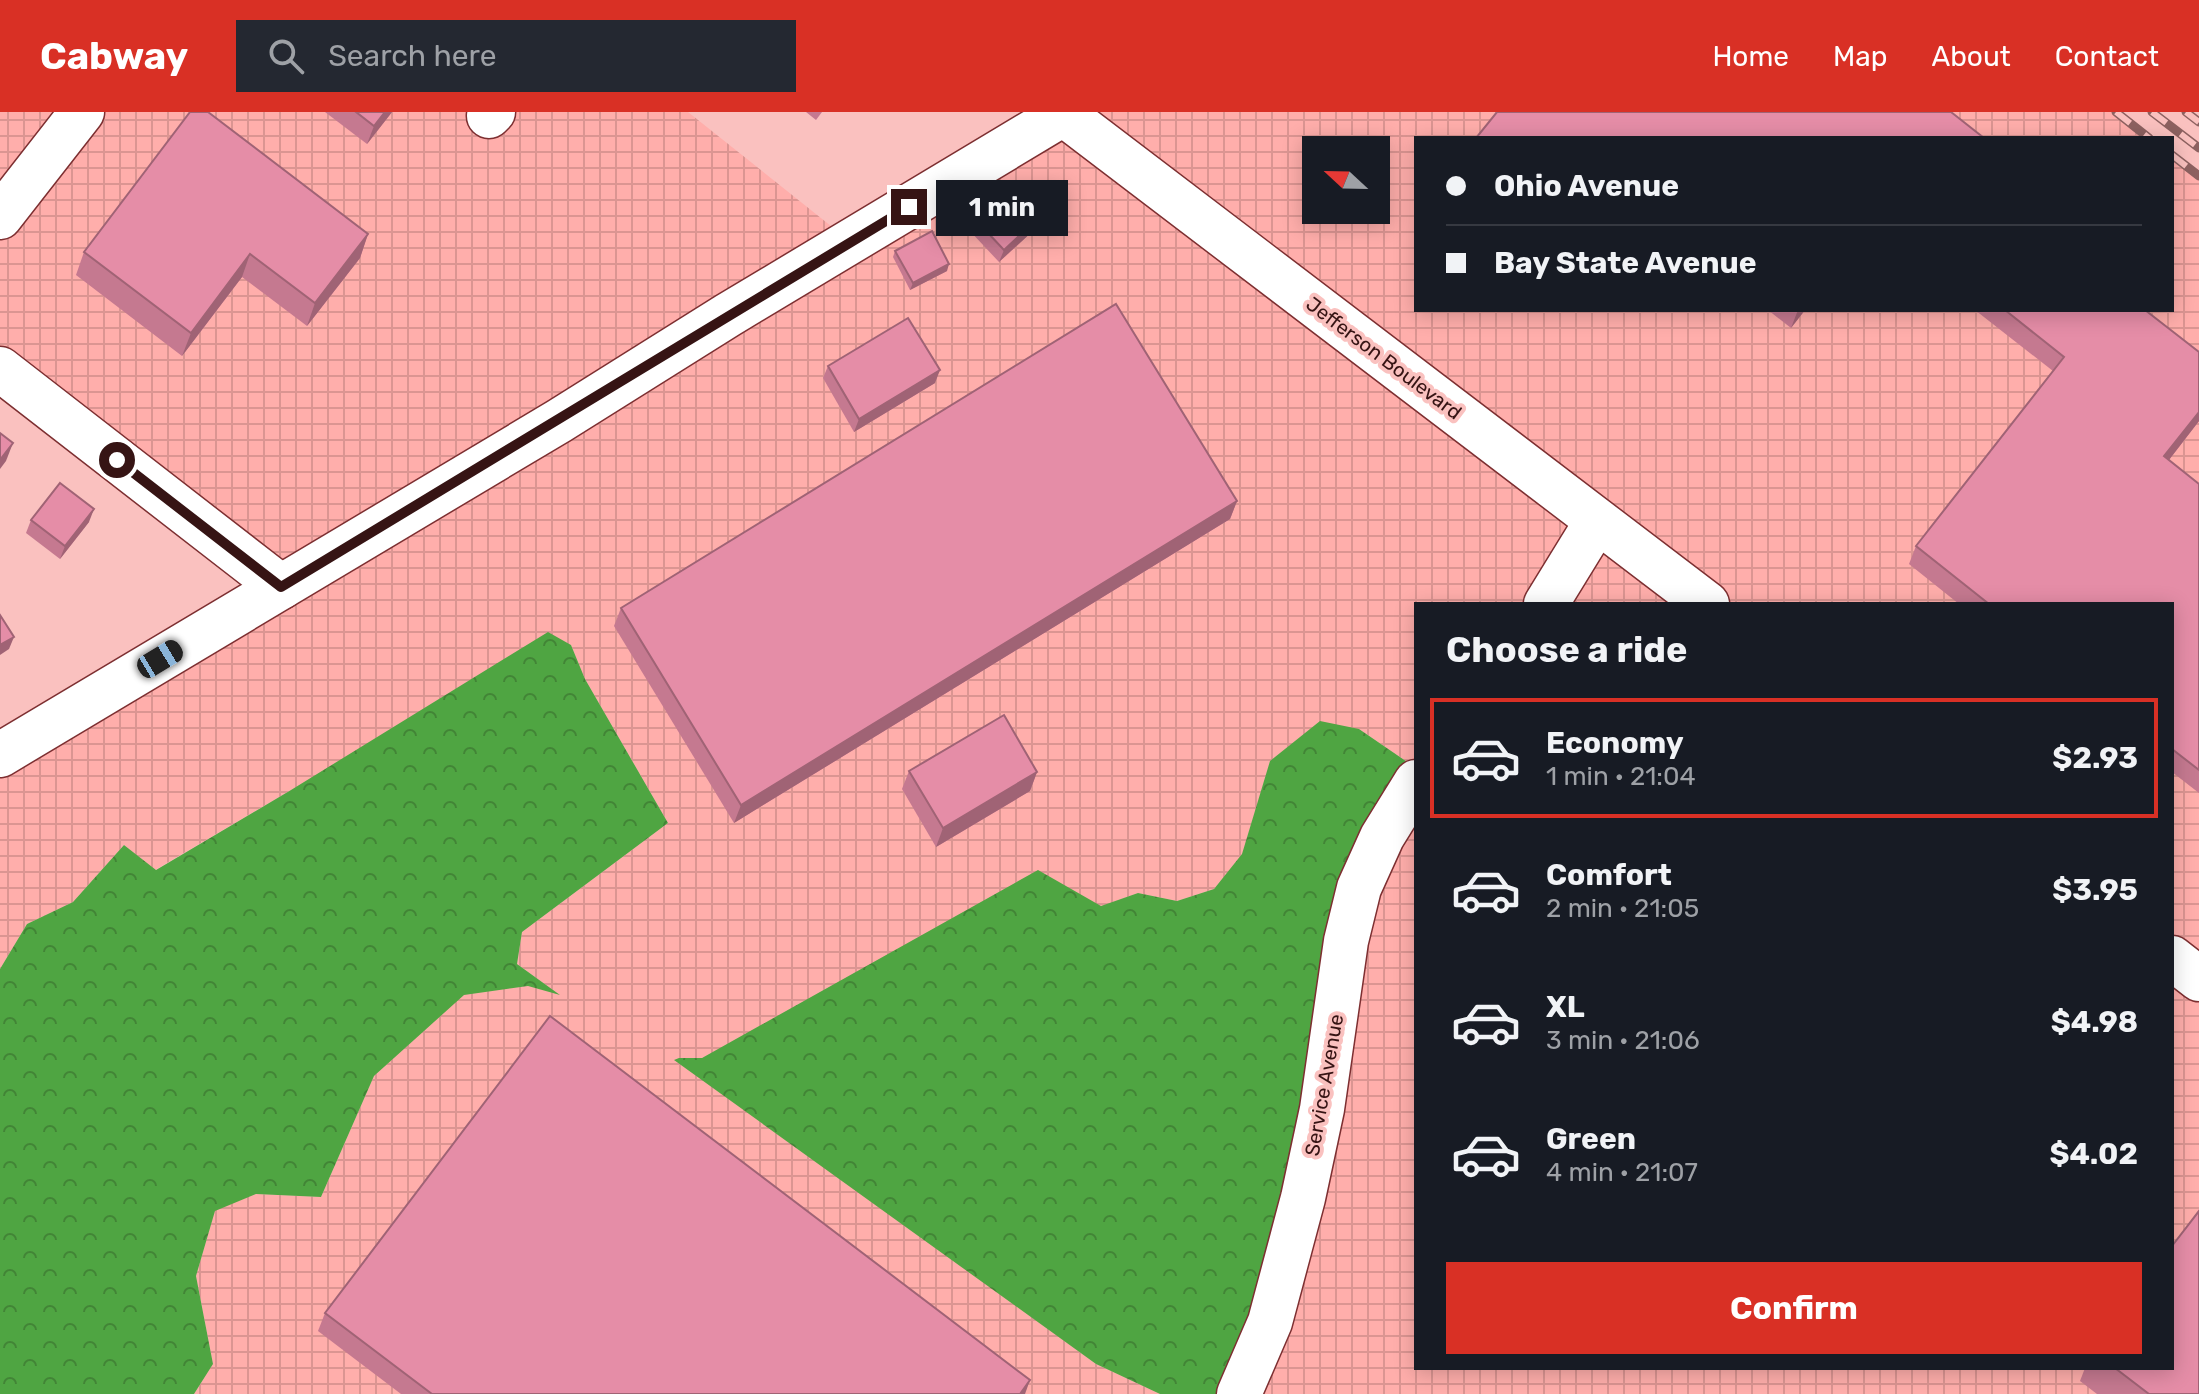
<!DOCTYPE html>
<html lang="en">
<head>
<meta charset="utf-8">
<style>
	:root { --surface:#171b24; --page:#242831; --text:#f1f3f6; --muted:#9ea1a6; --line:#363941; --accent:#d93025 }
	body { margin:0; font-family:Rubik,sans-serif; background:var(--page); color:var(--text); height:100vh; display:flex; flex-direction:column; font-size:30px; white-space:nowrap }
	* { box-sizing:border-box; margin:0 }
	p { font-size:26px; color:var(--muted) }
	.icon { flex:none; width:44px; height:44px; fill:none; stroke:currentColor; stroke-width:2; stroke-linecap:round; stroke-linejoin:round }
	.map { position:relative; flex:1; overflow:hidden }
	.sheet { position:absolute; left:1414px; top:490px; width:760px; height:768px; display:flex; flex-direction:column; background:var(--surface); border-radius:0px; box-shadow:0 4px 20px #0003 }
	.sheet>* { flex:none }
	.banner { position:absolute; left:1414px; top:24px; width:760px; height:176px; border-radius:0px; box-shadow:0 4px 20px #0003; display:grid; align-content:center; height:176px; padding:0 32px; background:var(--surface) }
	.needle { width:52px; rotate:292deg }
	.tools { position:absolute; left:1302px; top:24px; display:grid; gap:16px }
	.tools a { display:grid; place-items:center; width:88px; height:88px; border-radius:0px; background:var(--surface); box-shadow:0 4px 20px #0003; font-size:40px }
	.end { position:absolute; width:36px; height:36px; margin:-18px; border:10px solid #361414; background:#fff; box-shadow:0 0 0 4px #fff }
	.from { border-radius:50% }
	.bubble { position:absolute; height:56px; border-radius:0px; background:var(--surface); box-shadow:0 4px 20px #0003; font-size:26px; font-weight:700; line-height:56px; text-align:center }
	.car { position:absolute; width:24px; height:48px; margin:-24px -12px; border-radius:10px; box-shadow:0 0 6px 2px #0007; background:linear-gradient(#222 24%,#8ab4d8 0 40%,#222 0 76%,#8ab4d8 0 86%,#222 0) }
	.banner b { display:flex; align-items:center; gap:28px; height:76px; font-size:30px }
	.banner b+b { border-top:2px solid var(--line) }
	.banner i { width:20px; height:20px; background:var(--text) }
	ul { padding:0; list-style:none }
	li { display:flex; align-items:center; gap:24px; height:120px; margin:0 16px 12px; padding:0 16px; border:4px solid transparent; border-radius:0px }
	li div { flex:1 }
	li b { display:block; font-size:30px }
	li em { font-style:normal; font-weight:700 }
	li.on { border-color:var(--accent) }
	li>.icon { width:72px; height:72px; stroke-width:1.5 }
	h2 { padding:0 32px; font-size:36px; line-height:96px }
	.button { display:flex; gap:16px; margin-top:auto; padding:16px 32px }
	.button a { flex:1; height:92px; border-radius:0px; background:var(--accent); color:#fff; font-size:32px; font-weight:700; line-height:92px; text-align:center }
	header { display:flex; align-items:center; gap:48px; box-sizing:border-box; height:112px; padding:0 40px; background:var(--accent); color:#fff }
	header strong { font-size:38px }
	nav { display:flex; gap:44px; margin-inline-start:auto; font-size:28px }
	.search { width:560px; height:72px; background:var(--page); display:flex; align-items:center; gap:20px; box-sizing:border-box; padding:0 28px; border-radius:0px; color:var(--muted); font-size:30px }
	.map>svg:first-child { display:block }
	.industrial { fill:url(#industrial-grid); fill-rule:evenodd }
	.forest { fill:url(#forest-crowns) }
	.lines { fill:none; stroke-linecap:round; stroke-linejoin:round }
	.minor-casing { stroke:#7d2f31; stroke-width:47 }
	.secondary-casing { stroke:#7d2f31; stroke-width:47 }
	.minor { stroke:#fff; stroke-width:44 }
	.secondary { stroke:#fff; stroke-width:44 }
	.rail-casing { stroke:#8d6160; stroke-width:9 }
	.rail { stroke:#fac1bf; stroke-width:6; stroke-dasharray:18; stroke-linecap:butt }
	.wall { fill:#c57990 }
	.shaded-wall { fill:#a06375 }
	.building { fill:#e58da7; stroke:#a06375; stroke-width:2 }
	.route { stroke:#361414; stroke-width:10 }
	.labels { text-anchor:middle; stroke-width:8; stroke-linejoin:round; paint-order:stroke }
	.street-label { font-size:20px; fill:#361414; stroke:#fac1bf }
</style>
</head>
<body>
<header>
<strong>Cabway</strong>
<div class="search"><svg class="icon" aria-label="search" viewBox="0 0 24 24"><circle cx="10" cy="10" r="6"/><path d="M15 15l6 6"/></svg>Search here</div>
<nav><a>Home</a><a>Map</a><a>About</a><a>Contact</a></nav>
</header>
<div class="map">
<svg width="2199" height="1282" viewBox="0 0 2199 1282">
	<defs>
		<pattern id="industrial-grid" width="8" height="8" patternUnits="userSpaceOnUse" patternTransform="scale(2)"><rect width="8" height="8" fill="#ffaeab"/><path d="M0 4h8M4 0v8" fill="none" stroke="#db9592"/></pattern>
		<pattern id="forest-crowns" width="20" height="18" patternUnits="userSpaceOnUse" patternTransform="scale(2)"><rect width="20" height="18" fill="#4fa542"/><path d="M2 6a3 3 0 1 1 6 0M12 15a3 3 0 1 1 6 0" fill="none" stroke="#428536"/></pattern>
	</defs>
	<rect width="100%" height="100%" fill="#fac1bf"/>
	<path class="industrial" d="M0,0H688L846,126L1049,0H2119L2154,26H1416V198H2172V40L2199,61V1282H1233L1342,822L1416,658V1256H2172V492H1416V656L1359,617L1270,650L1242,743L1214,777L1177,789L1138,781L702,946H679L1096,1252L1160,1282H194L213,1252L196,1164L215,1098L256,1082L321,1085L374,964L464,882L528,874L557,881L517,852L522,820L668,711L585,567L571,533L291,678L155,758L124,733L73,790L27,812L0,857V641L262,481L0,257ZM1316,38H1376V98H1316Z"/>
	<g class="forest">
		<path d="M548,520L571,533L585,567L668,711L522,820L517,852L560,883L528,874L464,883L374,964L321,1085L256,1082L215,1099L196,1164L213,1252L194,1282H0V857L27,812L73,790L124,733L156,758L291,678Z"/>
		<path d="M1320,609L1359,617L1416,656L1375,724L1297,1089L1233,1282H1160L1096,1252L674,948L679,946H702L1038,758L1101,794L1138,781L1177,789L1214,777L1242,742L1270,649Z"/>
	</g>
	<g class="lines">
		<g class="minor-casing">
			<g id="minor">
				<path d="M489,4L493,0"/>
				<path d="M0,105L82,0"/>
				<path d="M0,257L281,475"/>
				<path d="M1546,492L1597,409"/>
				<path d="M0,643L559,309L728,203L1063,2"/>
				<path d="M1239,1282L1270,1210L1303,1086L1322,997L1346,829L1359,776L1382,725L1416,670"/>
			</g>
		</g>
		<g class="secondary-casing">
			<g id="secondary">
				<path d="M1061,0L1707,492"/>
				<path d="M2172,846L2199,867"/>
			</g>
		</g>
		<use href="#minor" class="minor"/>
		<use href="#secondary" class="secondary"/>
		<g class="rail-casing">
			<g id="rail">
				<path d="M2116,0L2149,26"/>
				<path d="M2152,0L2199,36"/>
				<path d="M2186,0L2199,10"/>
				<path d="M2172,43L2199,64"/>
			</g>
		</g>
		<use href="#rail" class="rail"/>
	</g>
	<g class="wall">
		<path d="M325,0H392L367,32Z"/>
		<path d="M806,0H822L816,8Z"/>
		<path d="M973,105H1039L1035,117L999,150L969,118Z"/>
		<path d="M368,122L360,146L307,214L242,165L182,244L76,163L84,140Z"/>
		<path d="M895,139L947,159L910,178L893,145Z"/>
		<path d="M1768,198H1805L1791,216Z"/>
		<path d="M1975,198H2145L2199,240V309L2169,348L2199,372V681L2172,660V492H1959L1909,452L1916,434L2053,259Z"/>
		<path d="M828,254L935,271L854,320L823,266Z"/>
		<path d="M1237,389L1230,407L734,711L614,514L621,496Z"/>
		<path d="M31,408L89,410L60,447L26,421Z"/>
		<path d="M909,659L1037,660L1030,679L936,735L902,677Z"/>
		<path d="M325,1201L1025,1282H401L318,1219Z"/>
		<path d="M2085,1256H2172L2199,1282H2097L2080,1269Z"/>
	</g>
	<g class="shaded-wall">
		<path d="M385,0H392L367,32L374,14Z"/>
		<path d="M1039,105L1035,117L999,150L1004,138Z"/>
		<path d="M368,122L360,146L307,214L315,191Z"/>
		<path d="M250,142L242,165L182,244L191,221Z"/>
		<path d="M949,152L947,159L910,178L913,171Z"/>
		<path d="M1798,198H1805L1791,216Z"/>
		<path d="M940,258L935,271L854,320L859,307Z"/>
		<path d="M2199,300V309L2158,362L2164,344Z"/>
		<path d="M13,331L6,349L0,357V348Z"/>
		<path d="M1237,389L1230,407L734,711L741,693Z"/>
		<path d="M94,397L89,410L60,447L65,434Z"/>
		<path d="M14,525L9,537L0,543V533Z"/>
		<path d="M1037,660L1030,679L936,735L943,716Z"/>
		<path d="M1030,1268L1025,1282H1020Z"/>
	</g>
	<g class="building">
		<path d="M190,0H208L368,122L315,191L250,142L191,221L84,140Z"/>
		<path d="M356,0H385L374,14Z"/>
		<path d="M1497,0H1951L1984,26H1476Z"/>
		<path d="M1009,72L1039,105L1004,138L973,105Z"/>
		<path d="M932,119L949,152L913,171L895,139Z"/>
		<path d="M1116,192L1237,389L741,693L621,496Z"/>
		<path d="M2005,198H2145L2199,240V300L2164,344L2199,372V658L2172,637V492H1989L1916,434L2064,245Z"/>
		<path d="M908,206L940,258L859,307L828,254Z"/>
		<path d="M0,321L13,331L0,348Z"/>
		<path d="M60,371L94,397L65,434L31,408Z"/>
		<path d="M0,503L14,525L0,533Z"/>
		<path d="M1004,603L1037,660L943,716L909,659Z"/>
		<path d="M550,904L1030,1268L1020,1282H432L325,1201Z"/>
		<path d="M2199,1099V1282H2149L2115,1256H2172V1134Z"/>
	</g>
	<g class="lines">
		<path class="route" d="M117,348L281,475C491,350 699,220 909,95"/>
	</g>
	<g class="labels">
		<g class="street-label">
			<text transform="translate(1384 246) rotate(37)" y="7">Jefferson Boulevard</text>
			<text transform="translate(1324 973) rotate(-80)" y="7">Service Avenue</text>
		</g>
	</g>
</svg>
<div class="tools">
<a><svg class="needle" viewBox="-14 -14 28 28"><path d="M0-13l5 13h-10z" fill="#e53935"/><path d="M0 13l5-13h-10z" fill="#9ea1a6"/></svg></a>
</div>
<i class="end from" style="left:117px;top:348px"></i>
<i class="end" style="left:909px;top:95px"></i>
<div class="bubble" style="left:936px;top:68px;width:132px">1 min</div>
<i class="car" style="left:160px;top:547px;rotate:59deg"></i>
<div class="banner">
<b><i class="from"></i>Ohio Avenue</b>
<b><i></i>Bay State Avenue</b>
</div>
<section class="sheet">
<h2>Choose a ride</h2>
<ul>
<li class="on"><svg class="icon" aria-label="car" viewBox="0 0 24 24"><path d="M5 17H2v-5l4-1 3-4h7l3 4 3 1v5h-3M9 17h6M6 11h13"/><circle cx="7" cy="17" r="2"/><circle cx="17" cy="17" r="2"/></svg><div><b>Economy</b><p>1 min · 21:04</p></div><em>$2.93</em></li>
<li><svg class="icon" aria-label="car" viewBox="0 0 24 24"><path d="M5 17H2v-5l4-1 3-4h7l3 4 3 1v5h-3M9 17h6M6 11h13"/><circle cx="7" cy="17" r="2"/><circle cx="17" cy="17" r="2"/></svg><div><b>Comfort</b><p>2 min · 21:05</p></div><em>$3.95</em></li>
<li><svg class="icon" aria-label="car" viewBox="0 0 24 24"><path d="M5 17H2v-5l4-1 3-4h7l3 4 3 1v5h-3M9 17h6M6 11h13"/><circle cx="7" cy="17" r="2"/><circle cx="17" cy="17" r="2"/></svg><div><b>XL</b><p>3 min · 21:06</p></div><em>$4.98</em></li>
<li><svg class="icon" aria-label="car" viewBox="0 0 24 24"><path d="M5 17H2v-5l4-1 3-4h7l3 4 3 1v5h-3M9 17h6M6 11h13"/><circle cx="7" cy="17" r="2"/><circle cx="17" cy="17" r="2"/></svg><div><b>Green</b><p>4 min · 21:07</p></div><em>$4.02</em></li>
</ul>
<div class="button"><a>Confirm</a></div>
</section>
</div>
</body>
</html>
